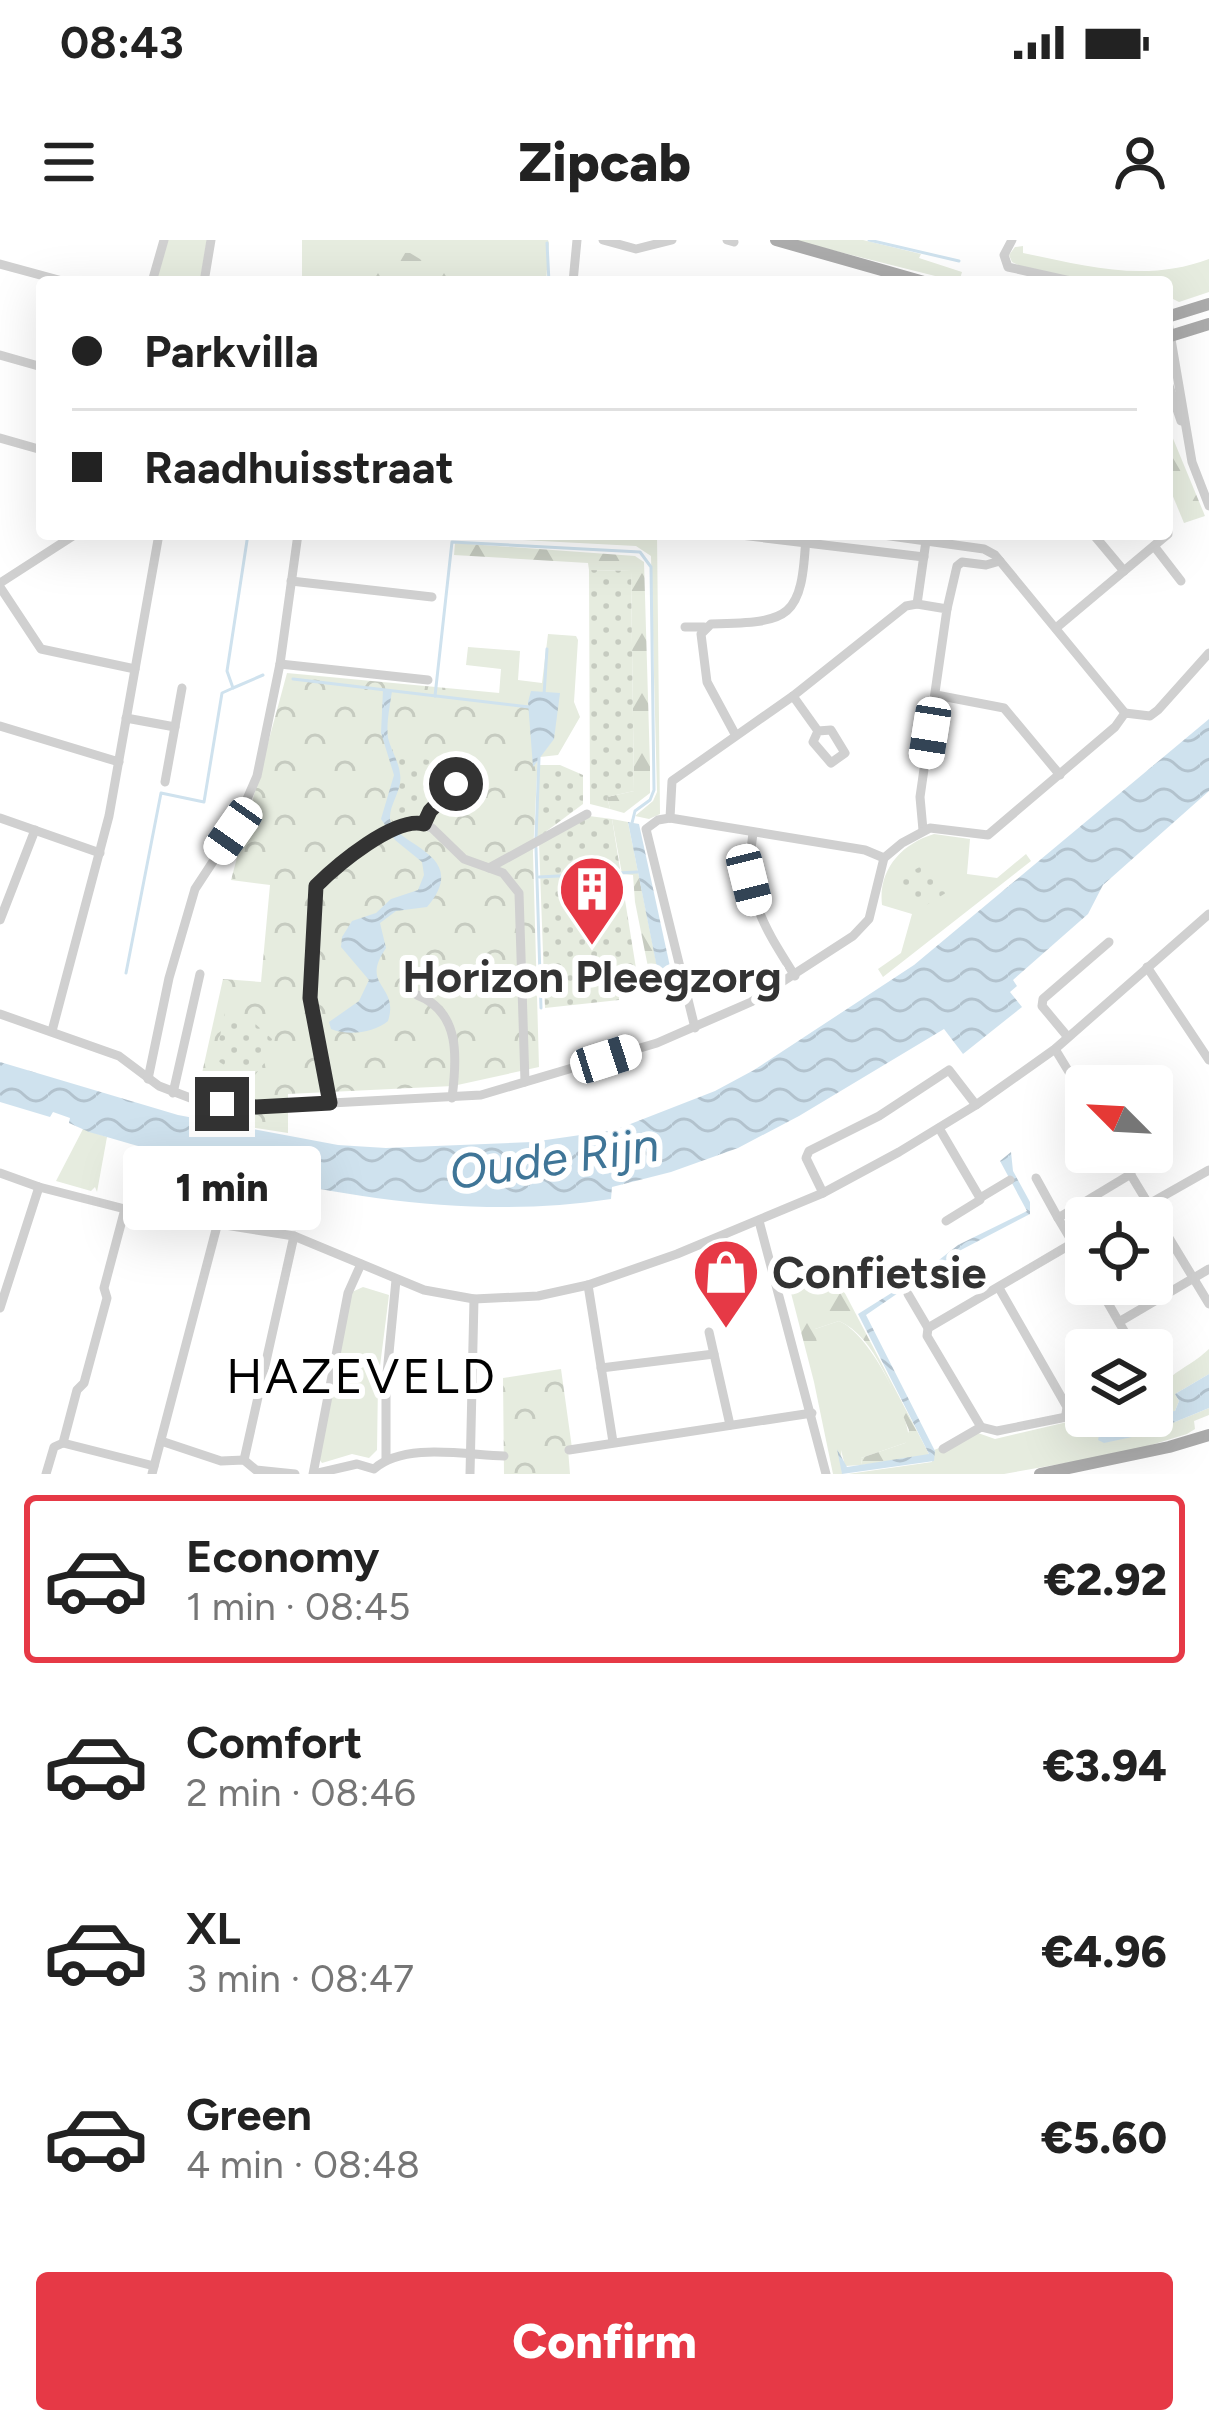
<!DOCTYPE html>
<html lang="en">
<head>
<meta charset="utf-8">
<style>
	:root { --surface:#fff; --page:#f6f6f6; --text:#222; --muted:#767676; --line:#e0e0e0; --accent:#e63946 }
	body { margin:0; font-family:Figtree,sans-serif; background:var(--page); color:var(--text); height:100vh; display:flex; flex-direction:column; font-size:45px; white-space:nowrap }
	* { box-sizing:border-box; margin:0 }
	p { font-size:39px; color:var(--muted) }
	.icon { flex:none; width:66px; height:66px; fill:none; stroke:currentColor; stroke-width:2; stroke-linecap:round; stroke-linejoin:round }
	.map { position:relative; height:1234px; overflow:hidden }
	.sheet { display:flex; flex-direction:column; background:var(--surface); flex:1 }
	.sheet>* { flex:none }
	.banner { position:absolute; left:36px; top:36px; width:1137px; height:264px; border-radius:12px; box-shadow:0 12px 48px #0002; display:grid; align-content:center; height:264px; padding:0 36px; background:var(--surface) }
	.needle { width:78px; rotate:294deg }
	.fabs { position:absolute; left:1065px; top:825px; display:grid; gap:24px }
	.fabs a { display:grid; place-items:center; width:108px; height:108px; border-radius:12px; background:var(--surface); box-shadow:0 12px 48px #0002; font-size:60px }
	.end { position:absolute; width:54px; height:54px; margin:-27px; border:15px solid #333; background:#fff; box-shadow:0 0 0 6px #fff }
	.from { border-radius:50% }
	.bubble { position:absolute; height:84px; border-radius:12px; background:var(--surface); box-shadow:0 12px 48px #0002; font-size:39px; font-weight:800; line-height:84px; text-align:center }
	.car { position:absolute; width:36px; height:72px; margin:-36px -18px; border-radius:15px; box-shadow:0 0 9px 3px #0007; background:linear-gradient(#fff 24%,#345 0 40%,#fff 0 76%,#345 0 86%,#fff 0) }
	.banner b { display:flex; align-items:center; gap:42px; height:114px; font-size:45px }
	.banner b+b { border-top:3px solid var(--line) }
	.banner i { width:30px; height:30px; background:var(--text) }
	ul { padding:21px 0 0; list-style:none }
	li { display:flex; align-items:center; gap:36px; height:168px; margin:0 24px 18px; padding:0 12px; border:6px solid transparent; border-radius:12px }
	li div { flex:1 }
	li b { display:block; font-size:45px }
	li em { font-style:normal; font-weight:800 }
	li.selected { border-color:var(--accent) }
	li>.icon { width:108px; height:108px; stroke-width:1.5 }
	.primary-button { display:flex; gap:24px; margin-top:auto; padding:24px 36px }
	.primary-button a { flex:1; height:138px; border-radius:12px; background:var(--accent); color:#fff; font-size:48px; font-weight:800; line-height:138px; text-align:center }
	.status { display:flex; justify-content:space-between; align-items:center; height:84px; padding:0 60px; background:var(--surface); direction:ltr }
	.status svg { height:33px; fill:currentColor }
	header { display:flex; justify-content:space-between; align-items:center; height:156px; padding:0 36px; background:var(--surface); font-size:54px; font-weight:800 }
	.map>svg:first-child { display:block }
	.grass { fill:#e6ecdf }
	.forest { fill:url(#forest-firs) }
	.park { fill:url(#park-crowns) }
	.garden { fill:url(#garden-dots) }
	.water { fill:url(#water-waves) }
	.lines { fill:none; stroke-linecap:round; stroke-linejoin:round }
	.stream { stroke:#cfe2ee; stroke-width:3 }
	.minor { stroke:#d0d0d0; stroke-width:9 }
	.major { stroke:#ababab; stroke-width:12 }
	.route { stroke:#333; stroke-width:15 }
	.labels { text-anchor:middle; stroke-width:12; stroke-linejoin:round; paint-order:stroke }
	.poi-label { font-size:45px; font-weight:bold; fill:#333; stroke:#fff }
	.water-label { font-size:48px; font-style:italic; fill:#3f7597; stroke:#fff }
	.neighbourhood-label { font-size:48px; letter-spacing:3px; fill:#000; stroke:#fff }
</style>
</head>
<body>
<div class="status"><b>08:43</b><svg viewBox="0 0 49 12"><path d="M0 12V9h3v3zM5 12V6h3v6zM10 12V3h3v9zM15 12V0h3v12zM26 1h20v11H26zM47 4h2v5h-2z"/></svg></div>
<header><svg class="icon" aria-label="menu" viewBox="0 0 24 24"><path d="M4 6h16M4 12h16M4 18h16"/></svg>Zipcab<svg class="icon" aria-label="person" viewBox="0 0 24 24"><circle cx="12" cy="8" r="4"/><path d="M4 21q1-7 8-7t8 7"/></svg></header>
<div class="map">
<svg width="1209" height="1234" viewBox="0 0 1209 1234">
	<defs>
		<pattern id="forest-firs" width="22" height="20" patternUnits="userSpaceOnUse" patternTransform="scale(3)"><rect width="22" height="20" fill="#e6ecdf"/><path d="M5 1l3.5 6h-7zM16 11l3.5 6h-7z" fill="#c6cbc0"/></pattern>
		<pattern id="park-crowns" width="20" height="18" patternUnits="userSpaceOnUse" patternTransform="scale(3)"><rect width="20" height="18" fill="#e6ecdf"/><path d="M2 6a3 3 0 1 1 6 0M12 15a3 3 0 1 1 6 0" fill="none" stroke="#c6cbc0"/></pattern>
		<pattern id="garden-dots" width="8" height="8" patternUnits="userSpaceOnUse" patternTransform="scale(3)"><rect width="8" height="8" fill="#e6ecdf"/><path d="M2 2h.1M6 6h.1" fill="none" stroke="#c6cbc0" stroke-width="1.8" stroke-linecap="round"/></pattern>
		<pattern id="water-waves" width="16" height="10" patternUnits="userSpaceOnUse" patternTransform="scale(3)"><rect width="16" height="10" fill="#cfe2ee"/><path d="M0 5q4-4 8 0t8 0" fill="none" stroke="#b2c2cd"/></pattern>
	</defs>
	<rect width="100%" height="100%" fill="#fff"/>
	<g class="grass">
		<path d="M166,0H207L200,42H155Z"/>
		<path d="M302,0H548L549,3L546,42H302Z"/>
		<path d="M792,0H863L921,14L919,18L962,32L959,42Z"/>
		<path d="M1023,6V13C1087,26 1145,43 1209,19V52L1179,62L1167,56V42C1116,42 1058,46 1012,22L1009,15L1015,7Z"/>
		<path d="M466,294H657L660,574L649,579L635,576L653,561L657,552L651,316L636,306L466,297Z"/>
		<path d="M548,394L576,396L578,400L574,462L580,477L558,515L540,517L554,498L528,458L499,455L501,429L466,425L468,407L520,411L518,440L542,443Z"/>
		<path d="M934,594L970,599L967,634L997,638L1026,614L1031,621L883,737L878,729L901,713L912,674L882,665C878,630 901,604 934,594Z"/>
		<path d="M83,889L107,897L97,952L95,947L91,951L56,941Z"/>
		<path d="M363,1047L389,1055L378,1142L377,1210L369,1218L352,1214L322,1223L319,1219L352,1052Z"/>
		<path d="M839,1081C869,1094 905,1165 909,1197L905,1203L861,1218L862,1225L845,1226L841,1210L842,1234H833L814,1142L820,1141L813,1094L815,1089Z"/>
		<path d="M1209,1109V1134L1175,1154L1179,1161L1175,1171L1152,1175C1152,1137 1185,1132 1209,1109Z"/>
		<path d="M1209,1168V1175L1194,1181L1195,1189L1187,1194L1128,1212L1004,1234H848L932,1222L934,1210L978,1193L995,1199L1093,1176H1149L1099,1196L1146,1194Z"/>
	</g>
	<g class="forest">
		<path d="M357,12L410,13L438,30L471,29L489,42L384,36L377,42H357Z"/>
		<path d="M1167,184L1205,276L1184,283L1167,242Z"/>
		<path d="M455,303L635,316L644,322L650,526V553L624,573L610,569L607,557L634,551L631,331L589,330L588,323L454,315Z"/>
		<path d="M612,579L628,582L662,751L653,752L635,662L633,635L622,634Z"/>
		<path d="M836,1036L929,1214L927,1216L862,1225L861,1218L905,1203L909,1190C894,1155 876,1097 839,1081L815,1089L821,1134L820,1142H814L791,1053Z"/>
	</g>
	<g class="park">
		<path d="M287,433L541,457L533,613L539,827L453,846L288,854V893L192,878L223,739L261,742L270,645L231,640Z"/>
		<path d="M561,1129L572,1208L568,1209L570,1234H504L503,1138Z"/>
	</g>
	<g class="garden">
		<path d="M589,330L631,331L634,551L607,557L610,569L590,564Z"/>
		<path d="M391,509C411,518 435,517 450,533L442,551L422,578L403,580L393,587C385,559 410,550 391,509Z"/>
		<path d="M538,525H560L583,535V564L536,599Z"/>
		<path d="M589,576L612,579L639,747L619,751V760L545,768L539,603Z"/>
		<path d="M930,621L934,622L949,651L915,672L895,641Z"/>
		<path d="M225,773L250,779L272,799L269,817L251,840L236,841L224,825L215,819Z"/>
	</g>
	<g class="water">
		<path d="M383,450L392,451C390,466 386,483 388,498C391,510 399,522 400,534C403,550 389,564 390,579C393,606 473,613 427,667L396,671L380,683L386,708C359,747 400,744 388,781C374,793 348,796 331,789L329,782L359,761L369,740L341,707L342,697L352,681L376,673L391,659L418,650L424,635L422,622L395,600L381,579L394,535L381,493Z"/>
		<path d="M531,451L560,453L554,499L533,527L528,462Z"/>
		<path d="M1209,479V551L1103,645L1088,674L1013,740L1017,746L1010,752L1022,767L963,814L944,789L799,876L738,908L671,932L612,947L611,959C437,986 255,940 89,892L69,883L70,878L53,872L50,877L0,862V822L178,875L338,905L386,908L532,902L615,890L715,851L754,830L914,725Z"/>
		<path d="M628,582L639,584L674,745L661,748Z"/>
		<path d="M1011,912L1013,931L1030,962V974L961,1010L866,1075L935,1211L934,1221L842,1234L837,1209L847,1227L929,1214L858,1074L920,1035L958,1005L1027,971L1000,921Z"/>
		<path d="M1209,1134V1168L1146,1194L1104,1203L1098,1200L1099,1196L1158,1172L1175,1171L1179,1161L1175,1154Z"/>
	</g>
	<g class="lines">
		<g class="stream">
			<path d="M869,0L959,21"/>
			<path d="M547,3L549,42"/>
			<path d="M293,439L529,467"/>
			<path d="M233,448L263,435"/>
			<path d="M544,455L547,409"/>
			<path d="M435,456L452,302L640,312L651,327L654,550L650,560L635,571L632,583"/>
			<path d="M536,598L539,518"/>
			<path d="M536,608L541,768"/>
			<path d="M539,637L637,632"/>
			<path d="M126,733L161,553L204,562L222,453L233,448L227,431L248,294"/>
		</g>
		<g class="minor">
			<path d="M603,0L636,9L672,0"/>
			<path d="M727,0L734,2"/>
			<path d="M1012,0L1004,15L1008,27L1075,42"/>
			<path d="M0,24L66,42"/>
			<path d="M152,42L164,0"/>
			<path d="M204,42L211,0"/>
			<path d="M573,42L577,0"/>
			<path d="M1167,76L1192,222L1209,266"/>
			<path d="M0,115L42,127"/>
			<path d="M1167,140L1181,181"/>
			<path d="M0,198L42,210"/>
			<path d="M732,294L924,317"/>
			<path d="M876,294L984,309L995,315L1125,473"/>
			<path d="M1093,294L1124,331"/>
			<path d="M1154,306L1181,341"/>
			<path d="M291,341L432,357"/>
			<path d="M0,343L76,294"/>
			<path d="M0,347L41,409L135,429"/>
			<path d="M947,369L957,326L962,322L986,325L1000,321"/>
			<path d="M685,387H704"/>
			<path d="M1056,388L1168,294L1167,282"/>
			<path d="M280,424L428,440"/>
			<path d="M936,455L1004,468L1060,535"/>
			<path d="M793,456L818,491L813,502L831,523L845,513L831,490L818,491"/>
			<path d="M126,478L175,487"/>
			<path d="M0,486L119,522"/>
			<path d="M735,494L707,442L701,394L711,384C791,382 802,380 806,294"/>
			<path d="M165,542L182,448"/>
			<path d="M0,578L100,613"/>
			<path d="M670,578L672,541L793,456L906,366L917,364"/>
			<path d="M670,578L658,580L646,589L695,788"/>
			<path d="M670,578L865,610L884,618"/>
			<path d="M424,584C433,562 468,547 450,523"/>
			<path d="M923,590L920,557L947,369L917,364L927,294"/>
			<path d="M753,593C743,656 763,685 795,736"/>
			<path d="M489,628L587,574"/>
			<path d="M0,680L35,590"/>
			<path d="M1147,727L1209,820"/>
			<path d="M417,755C461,772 457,819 452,858"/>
			<path d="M0,774L119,816L159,846L193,859L256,867L481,855L657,803L751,762L853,696L869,679L884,618L902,603L930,588L988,595L1115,487L1125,473L1150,476L1158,470L1209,413"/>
			<path d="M52,791L109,576L159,294"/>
			<path d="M1067,796L1042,766L1043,759L1109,702"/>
			<path d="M1055,809L1086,860"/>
			<path d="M148,839L169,738L195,649L233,591L257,536L280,424L298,294"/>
			<path d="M173,853L200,734"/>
			<path d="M330,864L326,828L310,758L316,646L347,616L411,581L432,588L464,619L503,633L519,653L525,842"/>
			<path d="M939,888L980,958L1010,940"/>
			<path d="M1117,912L1209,1064"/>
			<path d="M0,933L39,947L125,969L294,996L424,1050L474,1059L538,1056L588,1045L677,1014L823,953L899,912L976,865L1055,809L1209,674"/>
			<path d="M1036,938L1058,978L1131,934"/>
			<path d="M823,953L806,918L809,911L879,876L949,830L976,865"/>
			<path d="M1149,964L1209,930"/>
			<path d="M1058,978L1086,1025"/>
			<path d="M759,981L826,1234"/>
			<path d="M946,981L980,960"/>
			<path d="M1097,1044L1135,1110"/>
			<path d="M588,1045L613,1202"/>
			<path d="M999,1048L1067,1167L1066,1174"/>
			<path d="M908,1054L928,1088L927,1096L981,1187"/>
			<path d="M0,1068L39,947"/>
			<path d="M1119,1082L1209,1029"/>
			<path d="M928,1088L1073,1003"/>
			<path d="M709,1092L730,1185"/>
			<path d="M601,1128L714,1114"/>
			<path d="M1152,1140V1151"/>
			<path d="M161,1201L221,1221L244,1220L256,1230L295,1234"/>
			<path d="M63,1203L154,1226"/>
			<path d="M943,1209L981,1187L997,1191L1086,1173"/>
			<path d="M569,1210L812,1173"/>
			<path d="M386,1219V1144L396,1040"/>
			<path d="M244,1220L294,996"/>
			<path d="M46,1234L54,1207L63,1203L77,1150L84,1143L107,1058L104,1048L125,969"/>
			<path d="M152,1234L217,986"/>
			<path d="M313,1234L348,1053L361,1024"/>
			<path d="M314,1234L357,1224L374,1229C404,1202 466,1215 504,1216"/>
			<path d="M470,1234L474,1059"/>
		</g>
		<g class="major">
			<path d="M776,0L924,42"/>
			<path d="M1167,77L1209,64"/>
			<path d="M1167,97L1209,84"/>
			<path d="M1040,1234L1169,1207L1209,1195"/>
		</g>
	</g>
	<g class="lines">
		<path class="route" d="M222,864L256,867L330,863L310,758L316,646C337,625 395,576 424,584L430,571L456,544"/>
	</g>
	<defs>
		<g id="building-pin" transform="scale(3.45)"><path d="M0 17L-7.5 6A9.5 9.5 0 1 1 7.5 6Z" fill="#e63946" stroke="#fff"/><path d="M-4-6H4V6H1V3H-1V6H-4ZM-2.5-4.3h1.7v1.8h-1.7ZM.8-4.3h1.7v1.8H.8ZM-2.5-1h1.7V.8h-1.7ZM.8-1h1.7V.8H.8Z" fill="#fff"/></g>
		<g id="shop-pin" transform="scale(3.45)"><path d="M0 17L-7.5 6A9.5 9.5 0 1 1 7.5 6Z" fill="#e63946" stroke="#fff"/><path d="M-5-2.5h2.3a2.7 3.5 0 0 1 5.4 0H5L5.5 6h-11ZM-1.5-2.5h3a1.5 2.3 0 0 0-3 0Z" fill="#fff"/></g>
	</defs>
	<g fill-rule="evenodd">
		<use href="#building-pin" x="592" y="649"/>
		<use href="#shop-pin" x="726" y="1032"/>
	</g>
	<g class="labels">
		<g class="poi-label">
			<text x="592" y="752">Horizon Pleegzorg</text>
			<text x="772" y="1048" text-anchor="start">Confietsie</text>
		</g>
		<g class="water-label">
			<text transform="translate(554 918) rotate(-8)" y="17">Oude Rijn</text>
		</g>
		<g class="neighbourhood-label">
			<text x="362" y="1153">HAZEVELD</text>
		</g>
	</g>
</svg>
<div class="fabs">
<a><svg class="needle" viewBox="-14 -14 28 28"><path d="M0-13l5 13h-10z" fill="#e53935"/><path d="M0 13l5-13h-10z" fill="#767676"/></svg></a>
<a><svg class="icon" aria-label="locate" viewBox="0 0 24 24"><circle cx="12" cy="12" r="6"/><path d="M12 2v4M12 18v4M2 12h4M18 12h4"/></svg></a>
<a><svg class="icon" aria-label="layers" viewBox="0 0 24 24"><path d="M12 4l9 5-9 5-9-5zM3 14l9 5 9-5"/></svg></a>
</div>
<i class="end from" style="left:456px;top:544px"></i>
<i class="end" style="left:222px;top:864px"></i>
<div class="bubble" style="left:123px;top:906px;width:198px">1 min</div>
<i class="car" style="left:930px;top:493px;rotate:189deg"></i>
<i class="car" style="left:233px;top:591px;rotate:215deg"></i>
<i class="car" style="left:749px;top:640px;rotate:166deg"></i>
<i class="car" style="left:606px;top:819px;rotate:72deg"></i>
<div class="banner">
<b><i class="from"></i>Parkvilla</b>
<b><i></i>Raadhuisstraat</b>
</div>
</div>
<section class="sheet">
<ul>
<li class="selected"><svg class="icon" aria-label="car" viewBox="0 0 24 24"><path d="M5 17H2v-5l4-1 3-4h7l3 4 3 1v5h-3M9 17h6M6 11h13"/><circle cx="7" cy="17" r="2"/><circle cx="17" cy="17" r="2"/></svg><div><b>Economy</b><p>1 min · 08:45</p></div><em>€2.92</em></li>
<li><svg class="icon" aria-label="car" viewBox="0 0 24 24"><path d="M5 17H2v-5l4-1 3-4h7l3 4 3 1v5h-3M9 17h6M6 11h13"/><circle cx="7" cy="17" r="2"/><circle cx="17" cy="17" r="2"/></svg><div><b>Comfort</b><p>2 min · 08:46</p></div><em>€3.94</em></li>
<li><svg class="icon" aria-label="car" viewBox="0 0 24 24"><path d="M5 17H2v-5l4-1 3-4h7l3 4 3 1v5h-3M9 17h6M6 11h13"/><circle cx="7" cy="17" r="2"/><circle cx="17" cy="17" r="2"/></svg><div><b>XL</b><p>3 min · 08:47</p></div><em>€4.96</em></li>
<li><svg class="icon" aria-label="car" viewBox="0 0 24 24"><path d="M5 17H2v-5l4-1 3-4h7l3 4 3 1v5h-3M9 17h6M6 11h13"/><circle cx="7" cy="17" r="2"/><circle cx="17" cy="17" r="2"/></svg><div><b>Green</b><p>4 min · 08:48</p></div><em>€5.60</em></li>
</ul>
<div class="primary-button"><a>Confirm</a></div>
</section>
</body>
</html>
